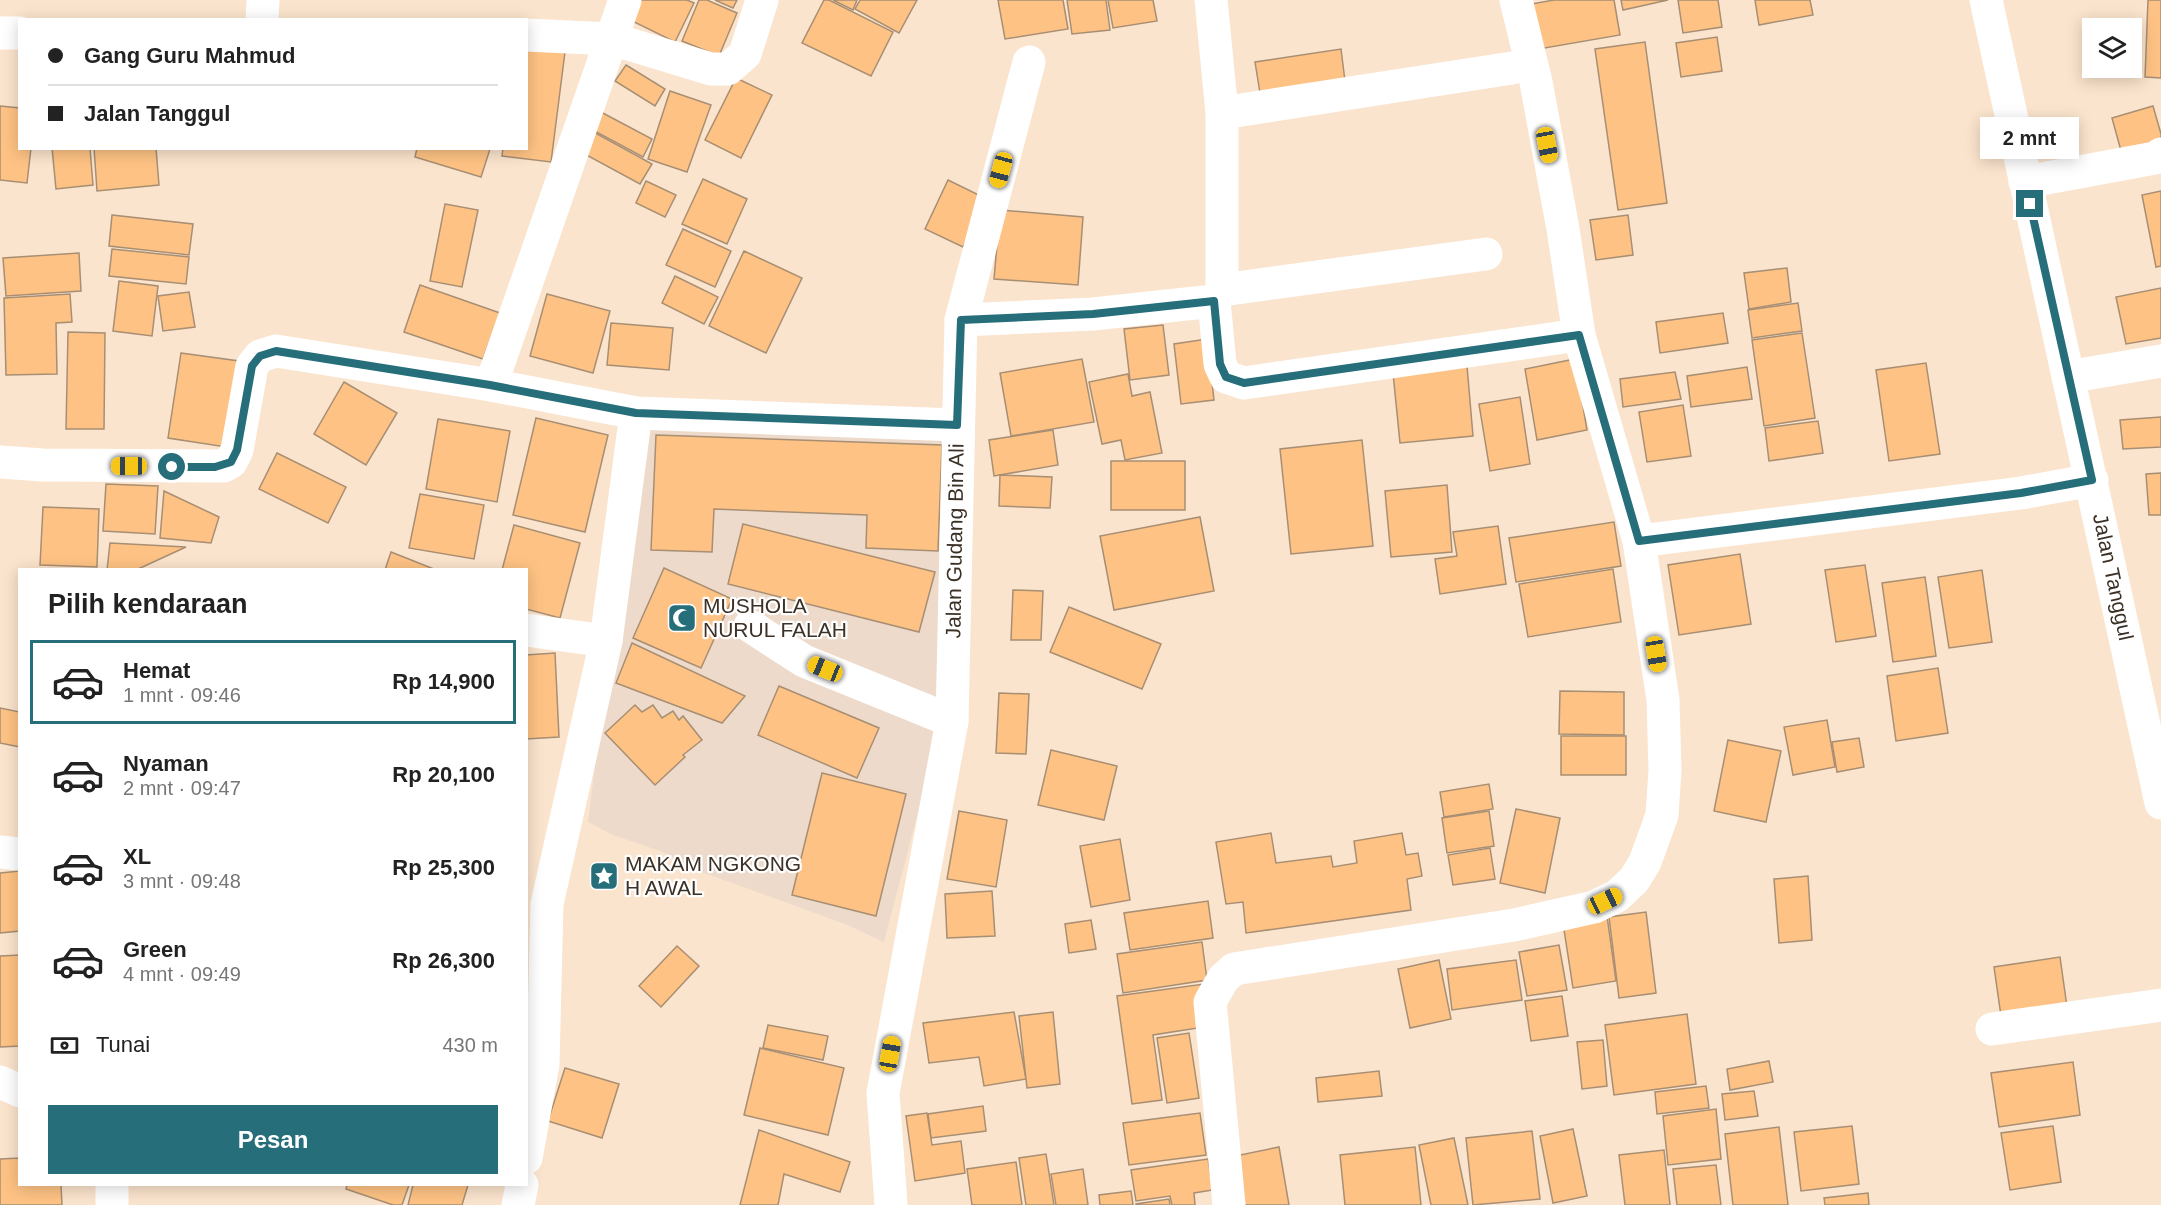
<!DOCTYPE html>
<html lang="id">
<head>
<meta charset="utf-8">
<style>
	:root { --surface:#fff; --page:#f6f6f6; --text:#222; --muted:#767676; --line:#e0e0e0; --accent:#266e7a }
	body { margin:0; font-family:Arial,sans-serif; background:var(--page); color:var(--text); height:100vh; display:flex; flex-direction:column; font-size:22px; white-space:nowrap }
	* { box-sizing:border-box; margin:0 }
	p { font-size:20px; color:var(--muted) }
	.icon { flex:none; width:33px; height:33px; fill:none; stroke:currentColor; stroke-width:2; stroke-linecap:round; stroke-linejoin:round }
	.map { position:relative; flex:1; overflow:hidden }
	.sheet { position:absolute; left:18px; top:568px; width:510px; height:618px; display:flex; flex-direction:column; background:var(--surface); border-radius:0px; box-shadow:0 3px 15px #0003 }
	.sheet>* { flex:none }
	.guide { position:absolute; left:18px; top:18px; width:510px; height:132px; border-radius:0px; box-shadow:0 3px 15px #0003; display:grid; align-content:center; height:132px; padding:0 30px; background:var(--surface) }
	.buttons { position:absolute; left:2082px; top:18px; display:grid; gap:12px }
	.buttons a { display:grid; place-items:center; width:60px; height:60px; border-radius:0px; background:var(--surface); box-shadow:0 3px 15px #0003; font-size:30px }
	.end { position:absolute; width:27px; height:27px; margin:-14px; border:8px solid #266e7a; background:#fff; box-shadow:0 0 0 3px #fff }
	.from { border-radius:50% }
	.bubble { position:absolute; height:42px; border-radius:0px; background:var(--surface); box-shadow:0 3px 15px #0003; font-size:20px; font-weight:700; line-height:42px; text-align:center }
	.car { position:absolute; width:18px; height:36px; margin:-18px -9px; border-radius:8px; box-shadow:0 0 4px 2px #0007; background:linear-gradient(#f5c518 24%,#345 0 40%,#f5c518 0 76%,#345 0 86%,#f5c518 0) }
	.guide b { display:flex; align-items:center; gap:21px; height:57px; font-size:22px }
	.guide b+b { border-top:2px solid var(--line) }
	.guide i { width:15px; height:15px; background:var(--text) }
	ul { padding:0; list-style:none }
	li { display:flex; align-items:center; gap:18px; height:84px; margin:0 12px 9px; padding:0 18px; border:3px solid transparent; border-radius:0px }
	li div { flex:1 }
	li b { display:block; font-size:22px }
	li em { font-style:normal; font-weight:700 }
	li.on { border-color:var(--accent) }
	li>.icon { width:54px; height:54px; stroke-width:1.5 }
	h2 { padding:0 30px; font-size:27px; line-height:72px }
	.pay { display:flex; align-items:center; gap:15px; height:66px; padding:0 30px; font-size:22px }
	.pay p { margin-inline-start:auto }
	.cta { display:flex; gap:12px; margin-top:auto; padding:12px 30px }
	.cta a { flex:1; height:69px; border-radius:0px; background:var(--accent); color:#fff; font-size:24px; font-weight:700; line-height:69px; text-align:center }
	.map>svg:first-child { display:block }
	.education { fill:#eddaca; fill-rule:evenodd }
	.building { fill:#fec384; stroke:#a88e73; stroke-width:1.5 }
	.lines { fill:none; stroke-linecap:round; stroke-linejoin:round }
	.minor { stroke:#fff; stroke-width:33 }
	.route { stroke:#266e7a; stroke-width:8 }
	.labels { text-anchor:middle; stroke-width:4.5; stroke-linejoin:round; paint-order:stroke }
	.street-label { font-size:21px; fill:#3c3126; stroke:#fff }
	.poi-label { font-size:21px; fill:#3c3126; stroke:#fff; text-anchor:start }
</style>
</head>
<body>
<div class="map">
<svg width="2161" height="1205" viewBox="0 0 2161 1205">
	<rect width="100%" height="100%" fill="#fbe4cd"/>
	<path class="education" d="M640,407L954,411L939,733L884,942L845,924L699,871L660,851L613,835L588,822ZM743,525L934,572L919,631L728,584ZM664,568L732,599L701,668L633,638ZM632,643L744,695V696L722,723L617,683ZM779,686L879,728L857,777L758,735Z"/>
	<g class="building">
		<path d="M638,0H687L694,3L675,42L628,19Z"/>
		<path d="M699,0H707L737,13L719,56L682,41Z"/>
		<path d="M715,0H737L733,8Z"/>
		<path d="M824,0H829L893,32L871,76L802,43Z"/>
		<path d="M833,0H857L853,10Z"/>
		<path d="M860,0H917L899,33L855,9Z"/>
		<path d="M998,0H1063L1068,29L1005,39Z"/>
		<path d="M1067,0H1106L1110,30L1072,34Z"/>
		<path d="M1108,0H1153L1157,21L1113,28Z"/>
		<path d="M1554,0H1614L1620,35L1539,49L1531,4Z"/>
		<path d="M1621,0H1668L1623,10Z"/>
		<path d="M1678,0H1718L1722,27L1683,33Z"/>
		<path d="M1755,0H1810L1813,15L1759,25Z"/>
		<path d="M2148,0H2161V78L2145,77Z"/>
		<path d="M1717,37L1722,71L1681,77L1676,43Z"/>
		<path d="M1645,42L1667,203L1618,210L1595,49Z"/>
		<path d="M526,47L565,52L551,162L502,156L503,148H526Z"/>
		<path d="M1341,49L1345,81L1260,93L1255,62Z"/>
		<path d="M626,65L665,89L655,106L615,81Z"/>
		<path d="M736,78L772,95L741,158L705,140Z"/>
		<path d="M670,91L711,105L687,172L648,159Z"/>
		<path d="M0,106L20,108V148H31L27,183L0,180Z"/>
		<path d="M2153,106L2161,134V147L2123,158L2112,118Z"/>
		<path d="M599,111L652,139L643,157L589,128Z"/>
		<path d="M590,130L652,164L640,184L579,151Z"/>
		<path d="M52,148H90L93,185L56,189Z"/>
		<path d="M94,148H156L159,185L97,191Z"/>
		<path d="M417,148H489L490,149L481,177L415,157Z"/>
		<path d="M703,179L747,199L727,244L682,224Z"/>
		<path d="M948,180L987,199L963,247L925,229Z"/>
		<path d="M646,181L676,195L665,217L636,203Z"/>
		<path d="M2161,191V266L2156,267L2142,195Z"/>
		<path d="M445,204L478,210L462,287L430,281Z"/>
		<path d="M1000,210L1083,217L1078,285L994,279Z"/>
		<path d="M112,215L193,224L189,255L109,246Z"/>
		<path d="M1628,215L1633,255L1596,260L1590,220Z"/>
		<path d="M683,229L731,251L715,287L666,265Z"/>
		<path d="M112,249L189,257L186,284L109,276Z"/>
		<path d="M744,251L802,278L766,353L709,326Z"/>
		<path d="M79,253L81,291L6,296L3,258Z"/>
		<path d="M1787,268L1791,302L1749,309L1744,273Z"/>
		<path d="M675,276L718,297L704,324L662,303Z"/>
		<path d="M119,281L158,286L152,336L113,331Z"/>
		<path d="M420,285L500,313L483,359L404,332Z"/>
		<path d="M2161,288V338L2126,344L2116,297Z"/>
		<path d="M189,292L195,327L163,331L158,296Z"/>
		<path d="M70,294L72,322L56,323L57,374L6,375L4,298Z"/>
		<path d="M547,294L610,311L593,373L530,356Z"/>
		<path d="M1798,303L1802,331L1752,338L1748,310Z"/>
		<path d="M1723,313L1728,343L1660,353L1656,322Z"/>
		<path d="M611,323L673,328L669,370L607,365Z"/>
		<path d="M1163,325L1169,375L1130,380L1124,329Z"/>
		<path d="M68,332L105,333L104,429H66Z"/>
		<path d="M1802,333L1815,418L1764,426L1752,340Z"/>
		<path d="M1207,339L1214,400L1181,404L1174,344Z"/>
		<path d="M181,353L239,361L226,447L168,438Z"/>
		<path d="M1082,359L1094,422L1011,436L1000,373Z"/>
		<path d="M1575,359L1587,430L1537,440L1525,369Z"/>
		<path d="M1926,363L1940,454L1889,461L1876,370Z"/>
		<path d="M1467,366L1473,436L1400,443L1393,373Z"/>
		<path d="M1747,367L1752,399L1691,407L1687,376Z"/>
		<path d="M1675,372L1681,399L1623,407L1620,379Z"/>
		<path d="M1128,374L1132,396L1150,392L1162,453L1125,460L1121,440L1102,444L1089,382Z"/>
		<path d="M344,382L397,413L366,465L314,434Z"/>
		<path d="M1520,397L1530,464L1490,471L1479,404Z"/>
		<path d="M1683,405L1691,456L1647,462L1639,412Z"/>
		<path d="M2161,417V447L2123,449L2120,420Z"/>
		<path d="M536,418L608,435L585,532L513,515Z"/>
		<path d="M438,419L510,431L497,502L426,489Z"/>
		<path d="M1818,421L1823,453L1769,461L1765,428Z"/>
		<path d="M1053,430L1058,465L994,476L989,440Z"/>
		<path d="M656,435L942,445L938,551L866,548L867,515L714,509L712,552L651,550Z"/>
		<path d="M1362,440L1373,546L1291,554L1280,449Z"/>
		<path d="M277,453L346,487L328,523L259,489Z"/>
		<rect x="1111" y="461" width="74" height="49"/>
		<path d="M2161,473V515H2149L2146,474Z"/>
		<path d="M1000,475L1052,477L1050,508L999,506Z"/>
		<path d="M106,484L158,486L155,534L103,531Z"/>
		<path d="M1447,485L1452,552L1391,557L1385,491Z"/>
		<path d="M164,491L219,517L211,543L160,538Z"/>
		<path d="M420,494L484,505L474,559L409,548Z"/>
		<path d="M43,507L99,509L97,567L40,565Z"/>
		<path d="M1200,517L1214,591L1114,610L1100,536Z"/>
		<path d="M1614,522L1621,566L1516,582L1509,538Z"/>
		<path d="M743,524L935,572L919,632L728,584Z"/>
		<path d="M514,525L580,543L560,618L526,609V570H502Z"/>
		<path d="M1498,526L1506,584L1440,594L1435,559L1457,556L1453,532Z"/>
		<path d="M110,543L186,547L136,570H107Z"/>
		<path d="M391,552L434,569L433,570H385Z"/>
		<path d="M1740,554L1751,624L1679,635L1668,565Z"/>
		<path d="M1865,565L1876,636L1836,642L1825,570Z"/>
		<path d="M664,568L732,599L701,668L633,638Z"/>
		<path d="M1613,569L1621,622L1528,637L1519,584Z"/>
		<path d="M1982,570L1992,642L1949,648L1938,577Z"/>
		<path d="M1925,577L1936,656L1893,662L1882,583Z"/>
		<path d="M1013,590L1043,591L1041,640H1011Z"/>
		<path d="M1069,607L1161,644L1142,689L1050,652Z"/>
		<path d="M632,643L745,696L722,723L616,683Z"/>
		<path d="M555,653L559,737L526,739V655Z"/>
		<path d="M1938,668L1948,733L1896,741L1887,676Z"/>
		<path d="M779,686L879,728L857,778L758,735Z"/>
		<path d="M1560,691L1624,692V735L1559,734Z"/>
		<path d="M999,693L1029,694L1026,754L996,753Z"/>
		<path d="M635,705L642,712L653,705L662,718L673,711L679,720L683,716L702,740L683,755L685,757L655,785L605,733Z"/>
		<path d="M0,708L20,712V747L0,743Z"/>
		<path d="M1827,720L1835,767L1793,775L1784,727Z"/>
		<rect x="1561" y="736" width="65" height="39"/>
		<path d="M1859,738L1864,767L1837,772L1832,742Z"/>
		<path d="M1728,740L1781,751L1766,822L1714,811Z"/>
		<path d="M1051,750L1117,766L1104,820L1038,805Z"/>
		<path d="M822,773L906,794L876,916L792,895Z"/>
		<path d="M1489,784L1493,809L1444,817L1440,792Z"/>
		<path d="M1516,809L1560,818L1545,893L1500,883Z"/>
		<path d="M959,811L1007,820L996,887L947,879Z"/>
		<path d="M1489,811L1494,846L1447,853L1442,818Z"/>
		<path d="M1271,833L1276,863L1331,856L1333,867L1357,863L1354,841L1402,833L1406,855L1418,853L1422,876L1407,879L1411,910L1246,933L1243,902L1226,904L1216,842Z"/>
		<path d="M1120,839L1130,900L1091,907L1080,846Z"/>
		<path d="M1490,848L1495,879L1453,885L1448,855Z"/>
		<path d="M20,871V931L0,933V873Z"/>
		<path d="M1808,876L1812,940L1779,943L1774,879Z"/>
		<path d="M992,891L995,936L947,938L945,894Z"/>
		<path d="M1208,901L1213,938L1130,950L1124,913Z"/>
		<path d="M1646,912L1656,993L1619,998L1609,917Z"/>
		<path d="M1607,916L1616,981L1573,988L1563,923Z"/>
		<path d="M1091,920L1096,949L1069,953L1065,924Z"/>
		<path d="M1202,942L1207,980L1123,993L1117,954Z"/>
		<path d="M1559,945L1567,990L1527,996L1519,952Z"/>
		<path d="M677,946L699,966L661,1007L639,986Z"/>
		<path d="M20,955V1046L0,1047V956Z"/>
		<path d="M2060,957L2068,1014L2002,1023L1994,967Z"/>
		<path d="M1439,960L1451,1019L1410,1028L1398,969Z"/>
		<path d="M1516,960L1522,1000L1452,1010L1447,969Z"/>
		<path d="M1204,984L1211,1026L1153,1035L1162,1100L1132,1104L1117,996Z"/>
		<path d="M1562,996L1568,1036L1531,1041L1525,1001Z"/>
		<path d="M1014,1012L1026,1079L984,1086L979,1057L929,1063L923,1023Z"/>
		<path d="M1053,1012L1060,1084L1027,1088L1019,1016Z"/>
		<path d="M1687,1014L1696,1084L1614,1095L1605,1025Z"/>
		<path d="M768,1025L828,1036L823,1060L763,1048Z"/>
		<path d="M1189,1033L1199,1098L1167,1103L1157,1038Z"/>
		<path d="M1603,1040L1607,1086L1582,1089L1577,1042Z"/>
		<path d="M760,1048L844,1068L828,1135L744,1115Z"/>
		<path d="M1769,1061L1773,1082L1730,1090L1727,1069Z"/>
		<path d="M2073,1062L2080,1115L1999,1127L1991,1073Z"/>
		<path d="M565,1068L619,1084L602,1138L548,1121Z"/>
		<path d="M1379,1071L1382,1096L1318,1102L1316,1078Z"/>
		<path d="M1706,1086L1709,1108L1657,1114L1655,1092Z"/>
		<path d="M1754,1091L1758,1116L1725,1120L1722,1094Z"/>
		<path d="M983,1106L986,1131L931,1138L928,1114Z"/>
		<path d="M1716,1109L1721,1159L1668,1165L1663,1116Z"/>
		<path d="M927,1113L932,1145L961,1141L965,1173L915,1181L906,1116Z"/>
		<path d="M1200,1113L1206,1155L1129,1165L1123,1123Z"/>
		<path d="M1852,1126L1859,1184L1801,1191L1794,1132Z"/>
		<path d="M2053,1126L2061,1182L2010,1190L2001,1133Z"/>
		<path d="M1779,1127L1788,1205H1733L1725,1134Z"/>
		<path d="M1573,1129L1587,1196L1553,1203L1540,1136Z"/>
		<path d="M759,1130L850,1162L840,1192L784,1174L778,1205H740Z"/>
		<path d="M1532,1131L1540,1199L1473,1205L1466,1138Z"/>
		<path d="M1454,1138L1468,1205H1431L1419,1145Z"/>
		<path d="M1279,1147L1289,1205H1244L1235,1156Z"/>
		<path d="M1415,1147L1421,1205H1345L1340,1155Z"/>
		<path d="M1664,1150L1670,1205H1625L1619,1155Z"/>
		<path d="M1046,1154L1054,1205H1026L1019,1158Z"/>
		<path d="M20,1158V1185H61L62,1205H0V1159Z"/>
		<path d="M1208,1159L1213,1190L1194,1193L1195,1205H1172L1170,1196L1136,1201L1131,1170Z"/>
		<path d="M1016,1162L1022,1205H972L967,1169Z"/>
		<path d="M1716,1165L1721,1205H1677L1673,1169Z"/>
		<path d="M1083,1169L1088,1205H1056L1051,1174Z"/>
		<path d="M347,1185H409L402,1205H393L346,1189Z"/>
		<path d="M413,1185H468L462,1205H408Z"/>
		<path d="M1131,1191L1133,1205H1100L1099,1195Z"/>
		<path d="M1868,1193L1869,1205H1825L1824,1198Z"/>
		<path d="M1169,1199L1170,1205H1136V1204Z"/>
	</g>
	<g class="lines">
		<g class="minor">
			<path d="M1516,0L1536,82L1563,229L1579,335L1639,541"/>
			<path d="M1986,0L2161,803"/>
			<path d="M262,20L263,0"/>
			<path d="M0,33H20"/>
			<path d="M526,35L612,39L711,69H728L745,54L762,0"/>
			<path d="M1222,113L1512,68"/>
			<path d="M2025,182L2155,158L2161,154"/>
			<path d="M1222,290L1486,254"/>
			<path d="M1214,301L1220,364L1226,377L1244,383L1579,335"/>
			<path d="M961,320L1029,62"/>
			<path d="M2068,377L2161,361"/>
			<path d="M491,385L625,0"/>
			<path d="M0,462L43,465L224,466L231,462L237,450L252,366L260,356L276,351L491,385L636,413L957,425"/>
			<path d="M750,626L804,661L952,721"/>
			<path d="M526,630L606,641"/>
			<path d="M0,852L20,854"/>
			<path d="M1992,1029L2161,1005"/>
			<path d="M0,1082L20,1091"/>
			<path d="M526,1158L543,1064L547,904L606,641L636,413"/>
			<path d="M112,1205V1185"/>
			<path d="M518,1205L522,1185"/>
			<path d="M891,1205L883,1093L952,721L961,320L1093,314L1214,301L1222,290V113L1211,0"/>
			<path d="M1229,1205L1210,1002L1223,979L1234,969L1514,925L1594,907L1617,896L1634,880L1645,862L1662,815L1665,770L1663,700L1639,541L2021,493L2092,480"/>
		</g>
	</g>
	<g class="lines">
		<path class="route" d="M172,467H215L231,462L237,450L252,366L260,356L276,351L490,385L636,413L957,425L961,320L1093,314L1214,301L1220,364L1226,377L1244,383L1579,335L1639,541L2021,493L2092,480L2030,204"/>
	</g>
	<defs>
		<g id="mosque-square" transform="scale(1.5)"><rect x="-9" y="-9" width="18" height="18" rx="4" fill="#266e7a" stroke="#fff"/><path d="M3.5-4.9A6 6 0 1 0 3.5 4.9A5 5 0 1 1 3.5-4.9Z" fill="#fff"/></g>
		<g id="sight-square" transform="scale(1.5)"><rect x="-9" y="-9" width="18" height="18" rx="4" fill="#266e7a" stroke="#fff"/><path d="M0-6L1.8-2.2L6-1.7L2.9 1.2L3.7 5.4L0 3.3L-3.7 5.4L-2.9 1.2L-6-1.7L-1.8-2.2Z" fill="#fff"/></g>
	</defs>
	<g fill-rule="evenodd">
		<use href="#mosque-square" x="682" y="618"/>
		<use href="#sight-square" x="604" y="876"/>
	</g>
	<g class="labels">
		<g class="street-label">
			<text transform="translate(955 541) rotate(-89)" y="7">Jalan Gudang Bin Ali</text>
			<text transform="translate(2113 577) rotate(78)" y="7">Jalan Tanggul</text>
		</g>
		<g class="poi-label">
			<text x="703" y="613">MUSHOLA<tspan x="703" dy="24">NURUL FALAH</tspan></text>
			<text x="625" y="871">MAKAM NGKONG<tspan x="625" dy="24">H AWAL</tspan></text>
		</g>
	</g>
</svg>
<div class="buttons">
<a><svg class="icon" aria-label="layers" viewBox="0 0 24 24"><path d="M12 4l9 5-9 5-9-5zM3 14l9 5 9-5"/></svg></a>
</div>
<i class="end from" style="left:172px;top:467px"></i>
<i class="end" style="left:2030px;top:204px"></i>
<div class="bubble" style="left:1980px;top:117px;width:99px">2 mnt</div>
<i class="car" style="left:1547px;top:145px;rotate:169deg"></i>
<i class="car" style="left:1001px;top:170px;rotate:195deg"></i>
<i class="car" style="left:129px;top:466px;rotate:270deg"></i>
<i class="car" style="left:1656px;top:654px;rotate:171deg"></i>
<i class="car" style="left:825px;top:669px;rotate:292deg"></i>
<i class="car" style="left:1605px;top:901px;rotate:65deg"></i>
<i class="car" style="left:890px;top:1054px;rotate:10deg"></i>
<div class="guide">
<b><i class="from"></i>Gang Guru Mahmud</b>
<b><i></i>Jalan Tanggul</b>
</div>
<section class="sheet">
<h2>Pilih kendaraan</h2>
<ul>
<li class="on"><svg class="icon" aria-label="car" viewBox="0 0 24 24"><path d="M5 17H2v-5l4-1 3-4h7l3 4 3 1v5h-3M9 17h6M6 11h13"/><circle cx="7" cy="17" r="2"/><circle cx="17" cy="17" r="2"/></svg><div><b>Hemat</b><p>1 mnt · 09:46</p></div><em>Rp 14,900</em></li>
<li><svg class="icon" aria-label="car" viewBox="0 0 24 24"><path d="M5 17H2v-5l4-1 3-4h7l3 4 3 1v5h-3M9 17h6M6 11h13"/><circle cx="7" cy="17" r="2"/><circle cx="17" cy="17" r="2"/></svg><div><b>Nyaman</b><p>2 mnt · 09:47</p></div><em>Rp 20,100</em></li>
<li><svg class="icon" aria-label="car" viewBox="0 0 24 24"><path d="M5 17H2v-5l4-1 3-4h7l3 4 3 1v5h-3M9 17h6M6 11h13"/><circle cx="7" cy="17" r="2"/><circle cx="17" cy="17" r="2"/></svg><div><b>XL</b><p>3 mnt · 09:48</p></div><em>Rp 25,300</em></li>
<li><svg class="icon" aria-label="car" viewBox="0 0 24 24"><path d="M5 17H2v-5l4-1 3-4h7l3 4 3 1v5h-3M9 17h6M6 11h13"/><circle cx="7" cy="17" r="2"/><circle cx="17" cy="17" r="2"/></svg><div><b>Green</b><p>4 mnt · 09:49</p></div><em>Rp 26,300</em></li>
</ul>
<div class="pay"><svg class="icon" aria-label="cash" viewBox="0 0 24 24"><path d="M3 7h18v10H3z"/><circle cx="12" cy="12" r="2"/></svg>Tunai<p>430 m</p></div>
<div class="cta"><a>Pesan</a></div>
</section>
</div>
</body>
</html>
